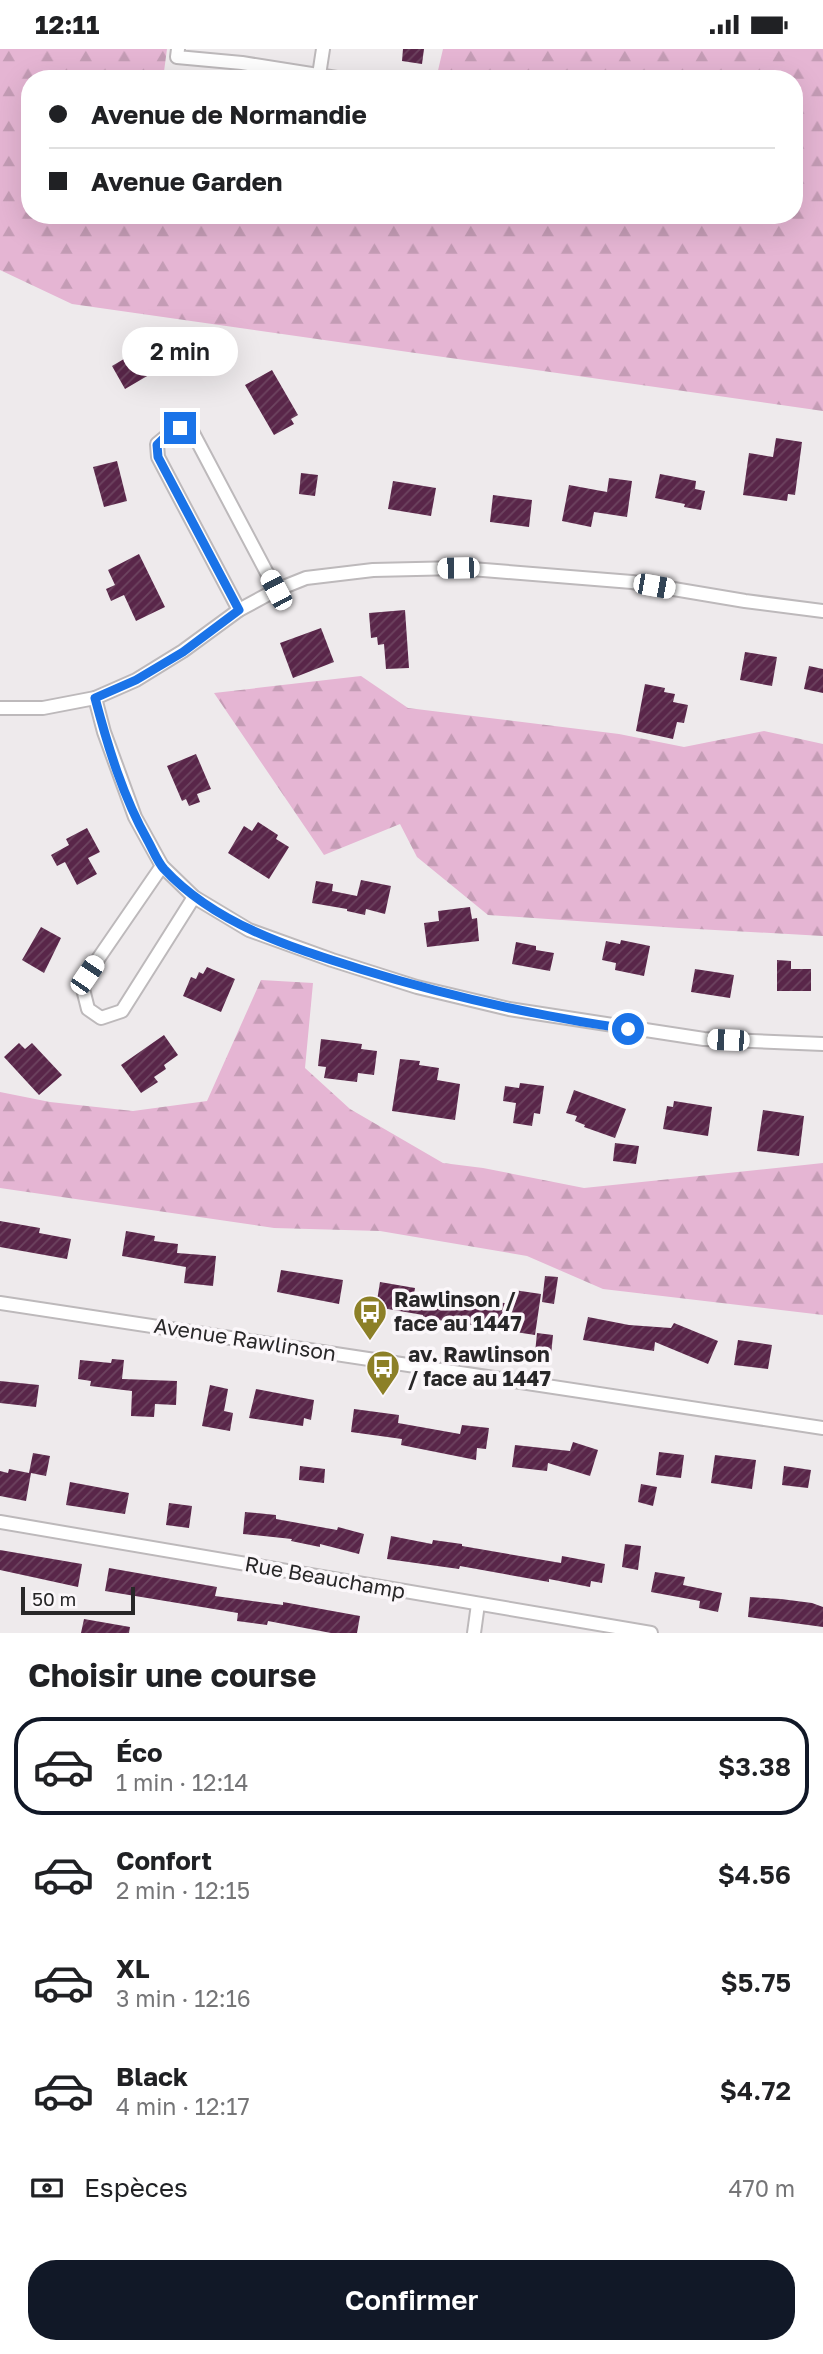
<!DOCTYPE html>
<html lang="fr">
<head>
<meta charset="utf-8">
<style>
	:root { --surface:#fff; --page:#f6f6f6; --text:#202124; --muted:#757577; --line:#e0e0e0; --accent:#111827 }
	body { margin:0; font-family:"Golos Text",sans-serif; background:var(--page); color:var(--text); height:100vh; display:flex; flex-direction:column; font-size:26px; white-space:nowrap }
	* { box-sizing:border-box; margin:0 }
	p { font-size:23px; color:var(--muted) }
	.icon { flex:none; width:38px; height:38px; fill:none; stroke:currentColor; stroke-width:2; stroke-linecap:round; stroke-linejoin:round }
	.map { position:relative; height:1584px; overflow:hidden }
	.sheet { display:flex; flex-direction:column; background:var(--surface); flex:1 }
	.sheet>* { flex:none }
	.hud { position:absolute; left:21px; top:21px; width:782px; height:154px; border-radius:28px; box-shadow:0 7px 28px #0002; display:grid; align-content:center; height:154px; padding:0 28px; background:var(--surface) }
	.scale { position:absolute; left:21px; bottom:18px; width:114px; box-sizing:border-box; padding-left:7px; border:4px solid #282728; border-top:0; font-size:19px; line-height:24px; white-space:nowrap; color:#282728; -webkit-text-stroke:5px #fbf7fa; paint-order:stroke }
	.end { position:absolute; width:32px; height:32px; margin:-16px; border:9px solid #1a73e8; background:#fff; box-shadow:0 0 0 4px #fff }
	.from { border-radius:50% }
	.bubble { position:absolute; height:49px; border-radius:24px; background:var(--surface); box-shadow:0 7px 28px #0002; font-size:23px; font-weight:600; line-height:49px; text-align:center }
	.car { position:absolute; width:21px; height:42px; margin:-21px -10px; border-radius:9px; box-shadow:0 0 5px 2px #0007; background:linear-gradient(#fff 24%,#345 0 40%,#fff 0 76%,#345 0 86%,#fff 0) }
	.hud b { display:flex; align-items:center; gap:24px; height:66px; font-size:26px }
	.hud b+b { border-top:2px solid var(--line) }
	.hud i { width:18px; height:18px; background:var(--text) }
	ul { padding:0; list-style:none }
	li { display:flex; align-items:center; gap:21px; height:98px; margin:0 14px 10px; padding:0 14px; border:4px solid transparent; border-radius:28px }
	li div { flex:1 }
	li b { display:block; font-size:26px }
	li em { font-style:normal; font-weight:600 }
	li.active { border-color:var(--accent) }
	li>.icon { width:63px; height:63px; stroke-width:1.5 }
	h2 { padding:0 28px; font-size:32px; line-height:84px }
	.pay { display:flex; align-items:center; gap:18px; height:77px; padding:0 28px; font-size:26px }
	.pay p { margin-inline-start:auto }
	.cta { display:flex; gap:14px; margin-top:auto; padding:14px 28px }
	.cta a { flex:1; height:80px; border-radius:28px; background:var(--accent); color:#fff; font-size:28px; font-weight:600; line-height:80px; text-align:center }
	.status { display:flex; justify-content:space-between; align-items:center; height:49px; padding:0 35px; background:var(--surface); direction:ltr }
	.status svg { height:19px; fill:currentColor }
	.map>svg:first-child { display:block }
	.forest { fill:url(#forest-firs) }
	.building { fill:url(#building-hatch) }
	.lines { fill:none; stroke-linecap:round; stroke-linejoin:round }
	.street-casing { stroke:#bdb9bb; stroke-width:16 }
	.street { stroke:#fff; stroke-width:12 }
	.route { stroke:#1a73e8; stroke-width:9 }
	.labels { text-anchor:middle; stroke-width:7; stroke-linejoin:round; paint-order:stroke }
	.poi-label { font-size:21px; font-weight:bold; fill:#282728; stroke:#fbf7fa; text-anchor:start }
	.street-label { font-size:21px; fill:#282728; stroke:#fbf7fa }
</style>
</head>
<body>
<div class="status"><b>12:11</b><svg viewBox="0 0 49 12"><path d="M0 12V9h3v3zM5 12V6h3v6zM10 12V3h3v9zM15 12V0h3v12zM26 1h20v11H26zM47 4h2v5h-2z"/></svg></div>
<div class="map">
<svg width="823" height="1584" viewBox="0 0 823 1584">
	<defs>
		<pattern id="forest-firs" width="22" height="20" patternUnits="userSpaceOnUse" patternTransform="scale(1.75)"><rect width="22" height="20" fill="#e5b5d3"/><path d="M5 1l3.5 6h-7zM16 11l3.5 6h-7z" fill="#c49cb5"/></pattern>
		<pattern id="building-hatch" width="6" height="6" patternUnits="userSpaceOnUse" patternTransform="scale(1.75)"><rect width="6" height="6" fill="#592649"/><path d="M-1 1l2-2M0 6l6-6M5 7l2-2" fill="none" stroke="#6d4460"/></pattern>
	</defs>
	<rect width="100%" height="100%" fill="#eeeaec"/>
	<g class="forest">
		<path d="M0,0H167L163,30H30V166H794V30H436L443,0H823V362L72,255L0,221Z"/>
		<path d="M361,627L408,659L619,685L684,698L764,682L823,695V887L679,879L488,866L417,808L400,775L324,806L214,644Z"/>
		<path d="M261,931L313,934L305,1019L350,1060L443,1114L483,1119L584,1139L823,1114V1266L603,1240L527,1207L380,1182L274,1179L0,1139V1043L50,1053L133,1062L207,1052Z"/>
	</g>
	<g class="building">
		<path d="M403,0H424L422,15L402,12Z"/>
		<path d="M152,285L161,301L153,305L156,310L149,314L154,323L125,340L112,317L129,307L125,300Z"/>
		<path d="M272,321L298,366L291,370L294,375L274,386L245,336Z"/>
		<path d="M776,389L802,393L795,446L788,445L787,452L743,446L749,404L773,408Z"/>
		<path d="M117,412L127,452L104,458L93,418Z"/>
		<path d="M301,424L318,426L315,447L299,445Z"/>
		<path d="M660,425L696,432L695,440L705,442L701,461L684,458L685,455L655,449Z"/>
		<path d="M609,429L632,432L627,468L594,463L591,478L562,472L569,436L607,443Z"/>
		<path d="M393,432L436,439L431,467L388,460Z"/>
		<path d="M493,446L532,451L529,478L490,473Z"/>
		<path d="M139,505L165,558L136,572L124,546L111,552L106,540L115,536L108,521Z"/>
		<path d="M405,561L409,619L386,620L384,595L378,596L377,588L371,589L369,564Z"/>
		<path d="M321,579L334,613L293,629L280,594Z"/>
		<path d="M745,603L777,608L772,637L740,631Z"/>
		<path d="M809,617L823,620V644L804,640Z"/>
		<path d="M645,635L665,639L664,643L675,645L673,653L688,656L684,674L677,673L673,690L636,682Z"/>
		<path d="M196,705L211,740L197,745L200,753L189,757L186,750L182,752L167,717Z"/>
		<path d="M258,773L278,786L276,790L289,798L269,830L228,804L244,777L252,782Z"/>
		<path d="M87,779L100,803L88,809L97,825L77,836L65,813L57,817L51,806L69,796L66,790Z"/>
		<path d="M361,831L391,837L385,865L366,860L365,866L347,862V860L312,854L316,832L333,835L332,842L357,847Z"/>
		<path d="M470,858L472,870L477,869L479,892L427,898L424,874L439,872L438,862Z"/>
		<path d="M41,878L61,889L44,924L22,911Z"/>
		<path d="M621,891L650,897L644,927L615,921L616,914L602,911L606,892L620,895Z"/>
		<path d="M516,893L536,897V901L554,904L550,922L512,915Z"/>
		<path d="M777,911L791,912V920H811V942H777Z"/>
		<path d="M207,918L235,930L221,963L183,947L191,928L196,930L199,923L203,925Z"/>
		<path d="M695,920L734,926L730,949L691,943Z"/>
		<path d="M164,986L178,1006L164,1016L166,1020L154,1028L158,1033L141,1044L121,1016Z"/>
		<path d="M321,990L362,995L361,1000L377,1002L374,1026L358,1024L357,1033L324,1029L326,1018L318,1017Z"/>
		<path d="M19,994L25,1000L32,994L62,1026L39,1046L4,1008Z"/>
		<path d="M400,1010L420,1012L419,1016L439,1019L437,1031L460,1035L455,1071L392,1062Z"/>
		<path d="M520,1034L544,1037L540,1065L534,1064L532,1077L513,1074L516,1054L503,1052L505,1037L519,1039Z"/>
		<path d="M574,1041L626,1060L615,1089L584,1078L585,1076L575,1072L577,1067L566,1064Z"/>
		<path d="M674,1052L712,1058L708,1087L663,1080L667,1057L673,1058Z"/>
		<path d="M763,1061L804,1067L799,1107L757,1102Z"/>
		<path d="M615,1094L639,1097L636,1115L613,1112Z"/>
		<path d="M0,1172L40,1179L39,1184L71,1190L67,1210L0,1198Z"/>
		<path d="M126,1182L155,1187L154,1192L178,1195L177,1204L216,1207L213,1237L184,1234L186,1218L122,1207Z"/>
		<path d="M281,1221L343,1231L339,1255L277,1243Z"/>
		<path d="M545,1227L558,1228L554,1255L542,1253Z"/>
		<path d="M380,1233L415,1239L414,1245L473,1255V1250L513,1255L514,1241L541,1245L535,1286L509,1282V1280L454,1274L423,1268V1266L376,1258Z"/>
		<path d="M588,1268L629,1276L671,1279L674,1274L718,1292L708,1315L655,1293L654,1302L583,1291Z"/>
		<path d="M537,1284L553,1286L551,1306L535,1304Z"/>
		<path d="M738,1291L772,1296L768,1320L734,1316Z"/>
		<path d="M112,1310L124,1311L122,1330L177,1332L176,1356L155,1355L154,1368L131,1367L132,1342L90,1337L91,1332L78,1330L80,1311L111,1314Z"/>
		<path d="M0,1332L39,1336L36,1358L0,1354Z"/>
		<path d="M210,1336L228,1340L224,1362L233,1364L230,1382L202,1377Z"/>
		<path d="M256,1340L314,1351L311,1371L304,1369L303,1377L249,1369Z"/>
		<path d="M354,1360L399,1366L398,1374L460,1385L462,1376L489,1379L486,1400L477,1399L476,1411L401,1396L402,1390L351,1383Z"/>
		<path d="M573,1393L598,1401L590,1427L548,1414L547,1422L512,1418L515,1396L570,1402Z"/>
		<path d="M659,1403L684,1406L681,1429L656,1426Z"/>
		<path d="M33,1404L50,1407L46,1427L31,1424L26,1452L0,1447V1422L8,1424L9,1420L29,1424Z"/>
		<path d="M715,1406L756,1411L752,1440L711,1434Z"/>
		<path d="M300,1417L325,1420L324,1434L299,1431Z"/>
		<path d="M784,1417L811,1421L808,1439L782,1436Z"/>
		<path d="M70,1433L129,1444L125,1465L66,1456Z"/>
		<path d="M641,1435L657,1438L653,1457L638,1453Z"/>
		<path d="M169,1454L192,1457L189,1479L166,1476Z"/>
		<path d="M245,1463L276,1466V1470L337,1481L338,1478L364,1485L359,1505L320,1495V1498L291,1492L292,1490L243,1485Z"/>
		<path d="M391,1487L432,1495L433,1491L462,1495V1497L561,1514L562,1507L605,1515L602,1534L591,1532L590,1538L549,1530V1533L460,1517L459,1520L387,1510Z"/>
		<path d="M625,1495L641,1497L638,1521L622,1518Z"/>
		<path d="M0,1501L82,1515L78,1538L0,1521Z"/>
		<path d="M109,1519L217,1538L215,1547L283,1556V1553L360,1567L357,1584H331L268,1572L267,1576L237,1572L238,1564L105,1542Z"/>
		<path d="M655,1523L685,1528L683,1536L722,1544L718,1563L699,1559L700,1552L651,1543Z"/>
		<path d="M750,1548L781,1550L812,1554L823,1558V1578L748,1568Z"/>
		<path d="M84,1570L130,1578L129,1584H81Z"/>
	</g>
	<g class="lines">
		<g class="street-casing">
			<g id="street">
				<path d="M178,0L177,8L242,14L343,30"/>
				<path d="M319,26L323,0"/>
				<path d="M239,561L158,408L157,395L168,386L180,379L193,384L276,541"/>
				<path d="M95,649L104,683L135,768L162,817L194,848L249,881L332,911L417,938L509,960L704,990L823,995"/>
				<path d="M0,659H43L95,649L111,642L136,631L183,602L239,561L276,541L306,529L373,521L459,519L632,533L745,552L823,562"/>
				<path d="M162,817L87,926L83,940L88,960L101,969L122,962L194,848"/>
				<path d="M0,1254L823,1379"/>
				<path d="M0,1473L651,1584"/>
				<path d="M474,1584L478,1555"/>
			</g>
		</g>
		<use href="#street" class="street"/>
	</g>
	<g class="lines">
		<path class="route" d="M180,379L167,386L157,396L158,408L239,561L183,603L136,631L95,649C108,698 123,748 148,792C153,801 157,812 164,820C215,875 289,898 360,920C448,947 536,967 628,980"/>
	</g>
	<defs>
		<g id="bus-pin" transform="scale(1.75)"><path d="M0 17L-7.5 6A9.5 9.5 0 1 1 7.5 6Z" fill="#8c8027" stroke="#fbf7fa"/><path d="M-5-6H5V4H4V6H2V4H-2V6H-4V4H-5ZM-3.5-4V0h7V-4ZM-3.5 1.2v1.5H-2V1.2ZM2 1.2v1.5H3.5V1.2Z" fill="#fff"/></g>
	</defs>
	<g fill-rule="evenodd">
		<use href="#bus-pin" x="370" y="1263"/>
		<use href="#bus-pin" x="383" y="1318"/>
	</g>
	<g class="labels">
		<g class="poi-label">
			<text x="394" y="1258">Rawlinson /<tspan x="394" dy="24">face au 1447</tspan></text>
			<text x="408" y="1313">av. Rawlinson<tspan x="408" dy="24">/ face au 1447</tspan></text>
		</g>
		<g class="street-label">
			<text transform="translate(245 1291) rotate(9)" y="7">Avenue Rawlinson</text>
			<text transform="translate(325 1529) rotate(10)" y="7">Rue Beauchamp</text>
		</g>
	</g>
</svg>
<div class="scale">50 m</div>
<i class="end from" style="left:628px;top:980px"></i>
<i class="end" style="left:180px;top:379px"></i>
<div class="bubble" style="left:122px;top:278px;width:116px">2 min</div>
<i class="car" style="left:458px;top:519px;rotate:269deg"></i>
<i class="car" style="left:654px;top:537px;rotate:100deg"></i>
<i class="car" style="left:276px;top:541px;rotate:332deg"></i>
<i class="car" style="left:87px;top:926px;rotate:34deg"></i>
<i class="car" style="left:728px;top:991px;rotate:272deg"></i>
<div class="hud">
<b><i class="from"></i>Avenue de Normandie</b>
<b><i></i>Avenue Garden</b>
</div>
</div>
<section class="sheet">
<h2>Choisir une course</h2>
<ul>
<li class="active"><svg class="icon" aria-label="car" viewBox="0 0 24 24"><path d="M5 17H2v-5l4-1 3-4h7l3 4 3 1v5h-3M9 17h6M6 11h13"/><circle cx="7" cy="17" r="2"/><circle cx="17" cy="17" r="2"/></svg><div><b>Éco</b><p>1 min · 12:14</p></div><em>$3.38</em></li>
<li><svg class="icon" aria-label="car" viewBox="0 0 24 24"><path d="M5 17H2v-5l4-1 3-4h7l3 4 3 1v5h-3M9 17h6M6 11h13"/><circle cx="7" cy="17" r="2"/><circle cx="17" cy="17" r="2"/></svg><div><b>Confort</b><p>2 min · 12:15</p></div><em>$4.56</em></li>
<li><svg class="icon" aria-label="car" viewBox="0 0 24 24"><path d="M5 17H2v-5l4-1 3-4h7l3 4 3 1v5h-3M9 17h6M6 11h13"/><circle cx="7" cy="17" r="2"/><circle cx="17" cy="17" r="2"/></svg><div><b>XL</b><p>3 min · 12:16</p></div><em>$5.75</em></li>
<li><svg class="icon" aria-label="car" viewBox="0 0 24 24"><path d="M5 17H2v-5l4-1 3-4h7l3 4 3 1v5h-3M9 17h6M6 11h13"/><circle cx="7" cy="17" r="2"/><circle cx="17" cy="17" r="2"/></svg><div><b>Black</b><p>4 min · 12:17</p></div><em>$4.72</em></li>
</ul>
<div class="pay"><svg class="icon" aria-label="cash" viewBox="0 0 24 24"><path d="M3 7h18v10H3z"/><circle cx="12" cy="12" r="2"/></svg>Espèces<p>470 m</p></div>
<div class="cta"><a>Confirmer</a></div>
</section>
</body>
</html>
